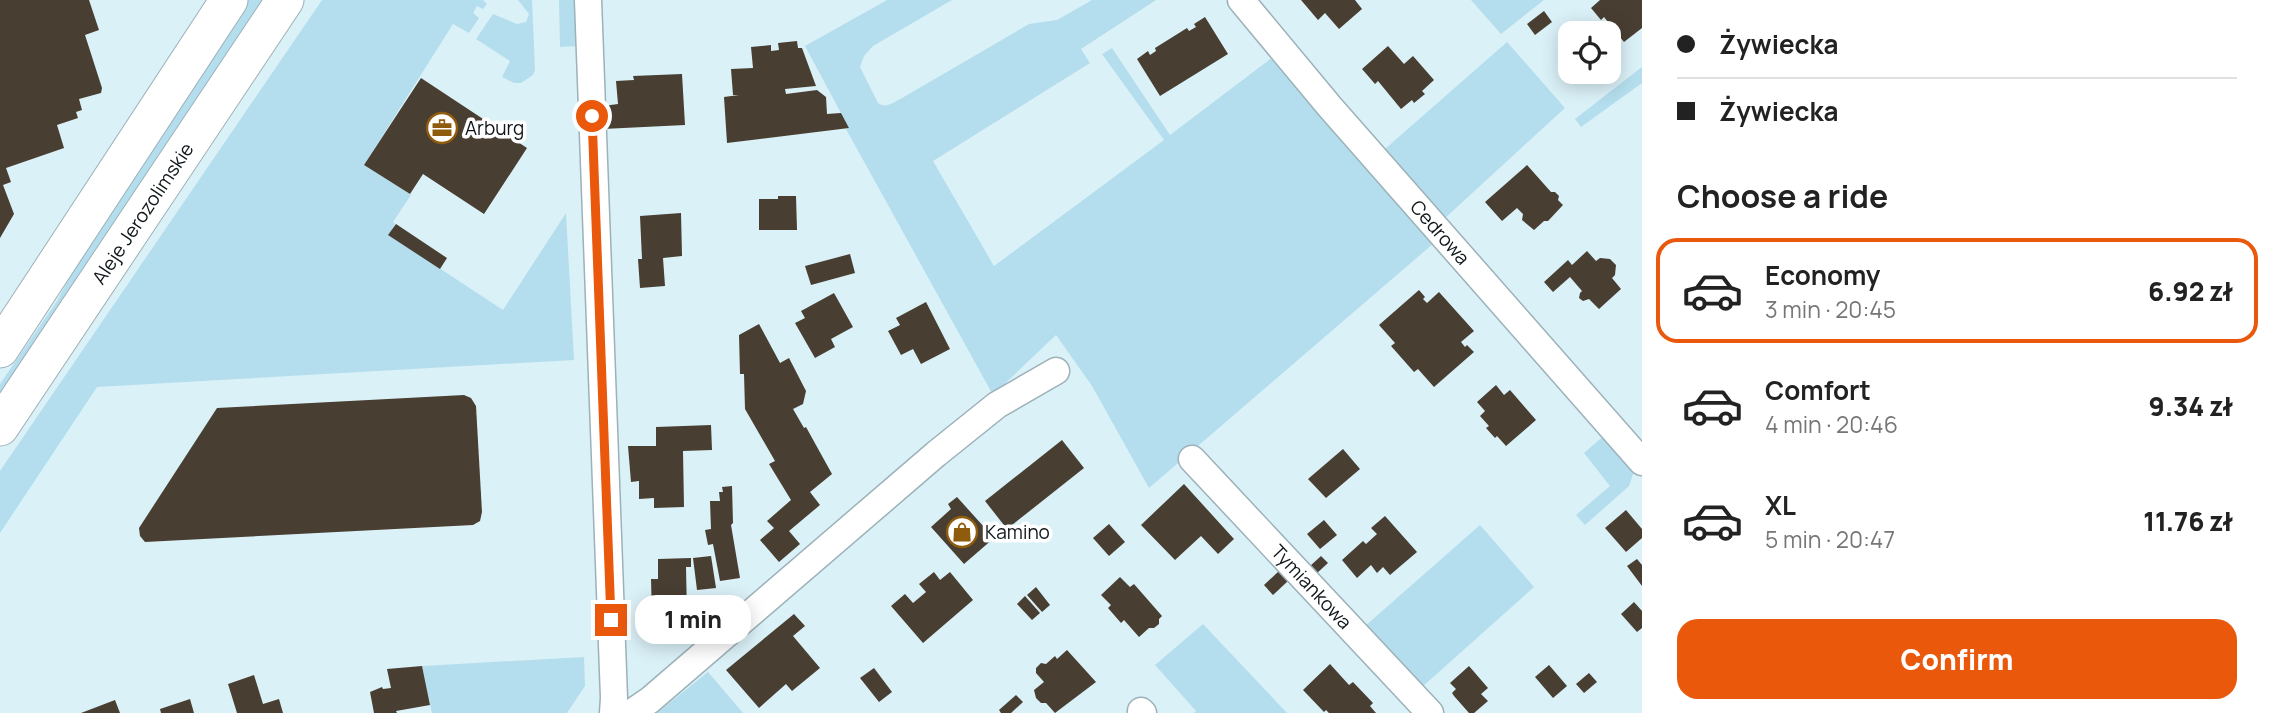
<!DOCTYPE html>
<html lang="en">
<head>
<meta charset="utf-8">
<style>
	:root { --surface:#fff; --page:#f2f2f2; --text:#222; --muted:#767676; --line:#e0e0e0; --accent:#ea580c }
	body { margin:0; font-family:Manrope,sans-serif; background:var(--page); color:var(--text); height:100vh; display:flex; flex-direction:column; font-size:26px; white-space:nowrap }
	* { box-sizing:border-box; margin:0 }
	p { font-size:23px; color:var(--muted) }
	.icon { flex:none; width:38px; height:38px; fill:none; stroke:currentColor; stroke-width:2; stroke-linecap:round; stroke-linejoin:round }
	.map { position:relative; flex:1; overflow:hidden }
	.panel { display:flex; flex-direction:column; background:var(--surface); width:630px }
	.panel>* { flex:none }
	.top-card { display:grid; align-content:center; height:154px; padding:0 35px; background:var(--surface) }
	.controls { position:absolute; left:1558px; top:21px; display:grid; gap:14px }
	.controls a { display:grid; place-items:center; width:63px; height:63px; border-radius:14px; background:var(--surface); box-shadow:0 4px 18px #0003; font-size:35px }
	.end { position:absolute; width:32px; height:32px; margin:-16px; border:9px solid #ea580c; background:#fff; box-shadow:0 0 0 4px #fff }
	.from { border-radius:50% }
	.bubble { position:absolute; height:49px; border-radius:21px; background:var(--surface); box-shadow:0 4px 18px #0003; font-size:23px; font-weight:800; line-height:49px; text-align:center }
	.top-card b { display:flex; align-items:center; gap:24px; height:66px; font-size:26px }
	.top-card b+b { border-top:2px solid var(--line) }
	.top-card i { width:18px; height:18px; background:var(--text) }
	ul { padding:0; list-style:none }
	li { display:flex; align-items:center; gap:21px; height:105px; margin:0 14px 10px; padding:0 21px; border:4px solid transparent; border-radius:21px }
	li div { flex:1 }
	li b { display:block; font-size:26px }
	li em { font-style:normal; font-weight:800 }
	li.on { border-color:var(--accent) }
	li>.icon { width:63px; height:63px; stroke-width:1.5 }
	h2 { padding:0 35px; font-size:32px; line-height:84px }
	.action { display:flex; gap:14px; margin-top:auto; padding:14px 35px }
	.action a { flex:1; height:80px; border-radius:21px; background:var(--accent); color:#fff; font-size:28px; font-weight:800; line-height:80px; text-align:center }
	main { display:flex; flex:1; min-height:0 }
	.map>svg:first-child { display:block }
	.green { fill:#b4deed }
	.building { fill:#493e32 }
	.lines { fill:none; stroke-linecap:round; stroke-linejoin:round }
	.minor-casing { stroke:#9cb1b8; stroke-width:29 }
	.secondary-casing { stroke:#9cb1b8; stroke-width:39 }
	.minor { stroke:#fff; stroke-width:26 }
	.secondary { stroke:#fff; stroke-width:37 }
	.route { stroke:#ea580c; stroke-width:9 }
	.labels { text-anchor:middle; stroke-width:7; stroke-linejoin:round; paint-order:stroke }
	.poi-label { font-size:19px; fill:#0f1619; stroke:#fff; text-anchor:start }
	.street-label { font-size:19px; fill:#0f1619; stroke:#fff }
</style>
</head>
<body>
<main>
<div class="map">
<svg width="1642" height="713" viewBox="0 0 1642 713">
	<rect width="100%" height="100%" fill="#dbf1f8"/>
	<g class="green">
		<path d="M246,0H263L0,399V384L57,301L100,221Z"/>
		<path d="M322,0H483L487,4L483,9L477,6L473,13L479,18L469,33L453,24L364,165L411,195L393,222L395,224L389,235L503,310L566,213L574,360L97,387L0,533V471Z"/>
		<path d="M518,0H532L535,70L533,75L521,83H514L502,77L510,61L476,39L493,14L517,24L526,22L529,14Z"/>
		<path d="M559,0H575L578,46L560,47Z"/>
		<path d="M887,0H952L873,46L864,56L860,67L878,103C886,109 894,102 902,98L1029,24L1057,20L1092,0H1156L1081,49L1090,63L933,161L994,266L1164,140L1102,54L1112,48L1170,135L1273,57L1434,243L1149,488L1092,386L1056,335L993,395L846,129L849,128L805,46Z"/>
		<path d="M1471,0H1544L1501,34Z"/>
		<path d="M1507,42L1565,108L1444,219L1385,149Z"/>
		<path d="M1642,67V83L1581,127L1575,119Z"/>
		<path d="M1607,433L1635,468L1629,486L1585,525L1576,515L1610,486L1584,453Z"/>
		<path d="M1480,525L1534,587L1421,688L1364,627Z"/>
		<path d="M1203,624L1287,713H1194L1196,711L1155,665Z"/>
		<path d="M584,657L585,686L567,713H432L422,666Z"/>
		<path d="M708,672L743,713H657Z"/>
	</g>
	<g class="building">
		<path d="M0,0H89L99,30L85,35L102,88L101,93L79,99L82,110L76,112L78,118L57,125L64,148L6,168L11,182L3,185L14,214L0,238Z"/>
		<path d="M1301,0H1355L1362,9L1339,29L1325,13L1318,20Z"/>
		<path d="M1600,0H1642V28L1624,42L1604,17L1601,20L1591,8Z"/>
		<path d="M1544,11L1552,22L1535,35L1527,24Z"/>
		<path d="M1205,17L1228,54L1160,96L1137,59L1148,51L1150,55L1156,51L1155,48L1187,28L1189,31L1196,27L1194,24Z"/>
		<path d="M797,41L798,48H802L816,86L785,89L786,94L817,90L826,97L827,114L841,113L849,128L727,143L724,97L739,95H733L731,69L753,68L751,47L771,45V51L779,50L778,43Z"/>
		<path d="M1388,46L1404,64L1413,56L1434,80L1422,91L1425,94L1414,103L1412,100L1401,109L1378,81L1375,84L1362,69Z"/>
		<path d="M682,74L685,125L603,129V106L618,104L616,81L634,80L633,76Z"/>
		<path d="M421,78L527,148L484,214L423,174L410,194L364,165Z"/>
		<path d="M1527,165L1551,192H1555L1559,196L1558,200L1563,205L1548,221H1544L1534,230L1522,220L1523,214L1517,208L1502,221L1485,202Z"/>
		<path d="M778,196H796L797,230H759V199H778Z"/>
		<path d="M681,213L682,256L663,258L665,286L640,288L638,259H642L640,216Z"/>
		<path d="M396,224L447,258L440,269L388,235Z"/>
		<path d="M1587,251L1596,261L1600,258L1610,259L1616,265L1615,275L1612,278L1621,289L1599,309L1589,299L1583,301L1579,298L1580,293L1582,291L1570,277L1553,292L1544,282L1568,260L1572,265Z"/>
		<path d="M850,254L855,273L811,285L805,266Z"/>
		<path d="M1419,290L1425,297L1423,299L1427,303L1439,292L1474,331L1461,342L1465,347L1467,345L1474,352L1434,387L1418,369L1414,372L1391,346L1395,343L1379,325Z"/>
		<path d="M834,293L853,327L831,339L835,347L815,358L795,323L805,318L801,311Z"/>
		<path d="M926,302L950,349L921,364L913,349L901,355L888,331L900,325L896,318Z"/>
		<path d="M759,324L780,363L789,358L806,391L803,404L793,409L804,428L806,427L832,474L810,492L820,505L789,531L800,544L779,562L760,540L774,528L767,521L791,500L769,464L775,461L745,409L744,374H740L739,335Z"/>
		<path d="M1496,385L1504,395L1510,390L1536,420L1506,446L1497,436L1495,438L1486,428L1489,426L1480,416L1485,411L1477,402Z"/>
		<path d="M464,395L471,398L476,406L482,512L480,521L473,525L145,542L140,536L139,528L217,408Z"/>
		<path d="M711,425L712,450L683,451L684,507L654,508V498L639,499V481L631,482L628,446H656V427Z"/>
		<path d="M1062,440L1084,468L1007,529L985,501Z"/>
		<path d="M1343,449L1360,469L1326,498L1308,479Z"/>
		<path d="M1184,484L1234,539L1218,554L1201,536L1175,560L1141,525Z"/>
		<path d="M732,486L733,523L731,525L740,578L720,581L713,544L708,545L705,530L711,529L710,501H720L719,492H723L722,487Z"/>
		<path d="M957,497L994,538L964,564L931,527L951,509L948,504Z"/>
		<path d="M1626,510L1642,529V538L1626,552L1605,528Z"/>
		<path d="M1385,516L1417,552L1390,575L1383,567L1377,573L1371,565L1357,578L1342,560L1363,541L1366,544L1377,534L1371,528Z"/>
		<path d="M1324,520L1337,535L1320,549L1307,534Z"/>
		<path d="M1109,524L1125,542L1109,556L1093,538Z"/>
		<path d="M711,556L716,588L697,590L693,558Z"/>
		<path d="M1321,556L1328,563L1316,574L1309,567Z"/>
		<path d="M691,558V567H686L687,615L652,616L651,579H658V559Z"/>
		<path d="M1637,559L1642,565V586L1627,566Z"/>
		<path d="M1279,571L1288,581L1273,595L1264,585Z"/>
		<path d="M934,572L940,580L950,572L973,600L923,643L891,606L905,594L913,603L926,592L919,584Z"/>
		<path d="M1120,577L1130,587L1134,584L1162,616L1159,619V624L1154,628H1149L1139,637L1124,620L1121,623L1108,608L1111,605L1101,595Z"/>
		<path d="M1036,587L1050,605L1042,612L1027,595Z"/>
		<path d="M1025,596L1040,613L1032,620L1017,604Z"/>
		<path d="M1634,602L1642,611V628L1637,632L1621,614Z"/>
		<path d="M794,614L805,626L793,636L820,668L792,691L786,684L759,708L726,670Z"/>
		<path d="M1067,650L1096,682L1055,713L1046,703H1041L1036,698L1034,690L1044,682L1036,673V668L1041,663L1046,664L1055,656L1057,659Z"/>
		<path d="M1330,664L1349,685L1353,682L1373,703L1370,706L1376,713H1329L1326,710L1324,712L1303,690Z"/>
		<path d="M1549,665L1567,686L1553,698L1535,677Z"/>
		<path d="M422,666L430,705L396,711L397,713H374L370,692L382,687L383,689L391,688L387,669Z"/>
		<path d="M1469,666L1488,688L1481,694L1488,701L1474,713H1469L1454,696L1452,693L1456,689L1450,683Z"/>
		<path d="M874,668L892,692L879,702L860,678Z"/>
		<path d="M1589,673L1597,682L1584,693L1576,684Z"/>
		<path d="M254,675L263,704L279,699L283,713H237L228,684Z"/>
		<path d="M1016,695L1023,702L1011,713H1001L999,710Z"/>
		<path d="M190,699L194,713H161L160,709Z"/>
		<path d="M115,700L120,713H81Z"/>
	</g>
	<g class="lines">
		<g class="minor-casing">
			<g id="minor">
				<path d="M588,0L614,698L613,713"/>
				<path id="s1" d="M1241,0L1330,107L1642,462"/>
				<path id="s2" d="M1192,459L1430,713"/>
				<path d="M1141,711L1143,713"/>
				<path d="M631,713L650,700L936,454L997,405L1056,371"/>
			</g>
		</g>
		<g class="secondary-casing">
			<g id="secondary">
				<path d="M0,349L229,0"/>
				<path id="s3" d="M0,427L285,0"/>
			</g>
		</g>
		<use href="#minor" class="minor"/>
		<use href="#secondary" class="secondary"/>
	</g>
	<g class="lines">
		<path class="route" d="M592,116L611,620"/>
	</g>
	<defs>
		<g id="office-ring" transform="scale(1.575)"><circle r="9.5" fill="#fff" stroke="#8f5b0c" stroke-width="1.5"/><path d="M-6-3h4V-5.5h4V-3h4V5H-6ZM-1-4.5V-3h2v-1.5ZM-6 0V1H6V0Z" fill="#8f5b0c"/></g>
		<g id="shop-ring" transform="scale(1.575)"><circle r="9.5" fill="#fff" stroke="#8f5b0c" stroke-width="1.5"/><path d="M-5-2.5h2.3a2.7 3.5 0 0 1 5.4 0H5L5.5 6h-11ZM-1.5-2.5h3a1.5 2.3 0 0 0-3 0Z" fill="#8f5b0c"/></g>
	</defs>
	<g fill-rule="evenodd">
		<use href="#office-ring" x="442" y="128"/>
		<use href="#shop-ring" x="962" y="532"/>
	</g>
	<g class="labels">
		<g class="poi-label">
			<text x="465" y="135">Arburg</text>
			<text x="985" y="539">Kamino</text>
		</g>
		<g class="street-label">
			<text dy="7" stroke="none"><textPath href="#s3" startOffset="257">Aleje Jerozolimskie</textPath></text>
			<text dy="7" stroke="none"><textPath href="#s1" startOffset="306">Cedrowa</textPath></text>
			<text dy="7" stroke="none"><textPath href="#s2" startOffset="175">Tymiankowa</textPath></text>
		</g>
	</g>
</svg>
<div class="controls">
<a><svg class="icon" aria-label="locate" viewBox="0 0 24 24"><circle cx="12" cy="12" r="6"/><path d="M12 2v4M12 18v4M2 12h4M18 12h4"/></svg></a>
</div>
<i class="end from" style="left:592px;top:116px"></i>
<i class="end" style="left:611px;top:620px"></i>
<div class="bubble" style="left:635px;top:595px;width:116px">1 min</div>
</div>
<section class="panel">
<div class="top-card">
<b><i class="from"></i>Żywiecka</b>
<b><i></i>Żywiecka</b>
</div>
<h2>Choose a ride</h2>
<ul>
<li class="on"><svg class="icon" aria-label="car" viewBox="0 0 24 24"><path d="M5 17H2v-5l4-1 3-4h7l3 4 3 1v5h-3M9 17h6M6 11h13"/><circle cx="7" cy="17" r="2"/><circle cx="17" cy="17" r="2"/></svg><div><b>Economy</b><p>3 min · 20:45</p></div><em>6.92 zł</em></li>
<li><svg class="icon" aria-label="car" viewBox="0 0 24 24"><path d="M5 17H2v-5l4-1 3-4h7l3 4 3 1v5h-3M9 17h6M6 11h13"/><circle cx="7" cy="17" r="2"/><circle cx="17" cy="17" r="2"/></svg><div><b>Comfort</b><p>4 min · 20:46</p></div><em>9.34 zł</em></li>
<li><svg class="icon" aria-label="car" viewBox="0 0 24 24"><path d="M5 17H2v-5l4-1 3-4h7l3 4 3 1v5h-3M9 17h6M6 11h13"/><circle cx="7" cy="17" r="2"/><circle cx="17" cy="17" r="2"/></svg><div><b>XL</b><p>5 min · 20:47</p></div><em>11.76 zł</em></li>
</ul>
<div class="action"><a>Confirm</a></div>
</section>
</main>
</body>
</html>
